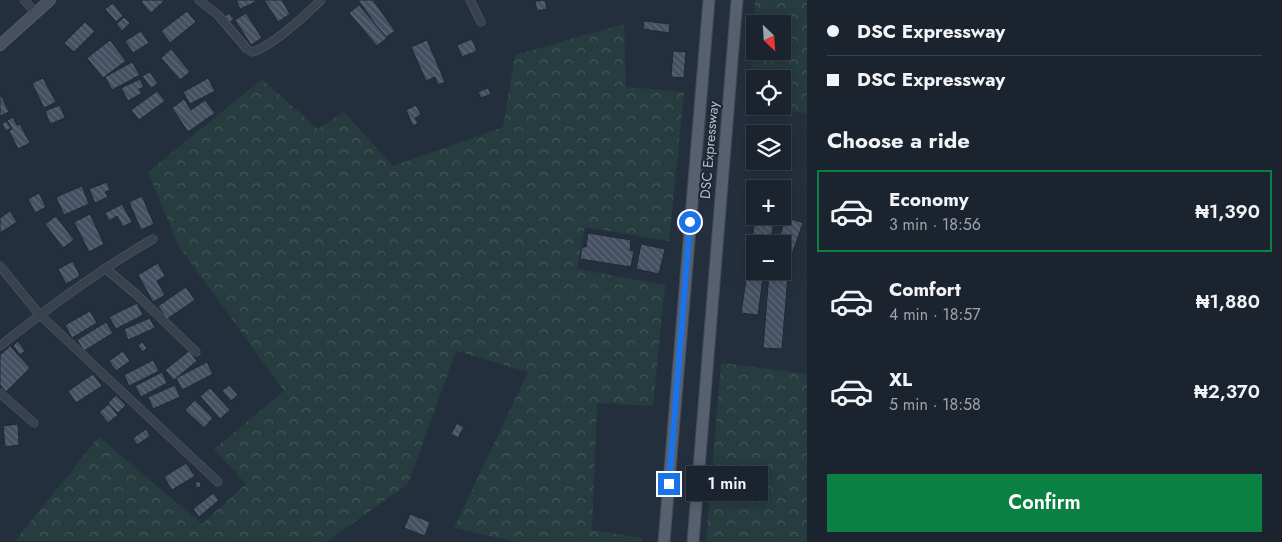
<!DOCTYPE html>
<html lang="en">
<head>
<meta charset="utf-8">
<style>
	:root { --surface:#1b232e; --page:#282f3a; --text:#f1f3f6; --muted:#a0a4aa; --line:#39404a; --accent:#0b8043 }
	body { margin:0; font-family:Jost,sans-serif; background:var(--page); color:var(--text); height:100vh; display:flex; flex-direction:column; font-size:19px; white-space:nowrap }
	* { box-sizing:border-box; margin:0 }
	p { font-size:16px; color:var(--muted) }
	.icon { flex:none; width:28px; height:28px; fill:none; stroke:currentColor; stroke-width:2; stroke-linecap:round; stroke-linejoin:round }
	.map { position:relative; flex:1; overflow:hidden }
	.side { display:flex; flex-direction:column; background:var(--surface); width:475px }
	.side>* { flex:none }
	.guide { display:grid; align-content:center; height:110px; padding:0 20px; background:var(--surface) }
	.needle { width:32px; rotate:155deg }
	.fabs { position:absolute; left:746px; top:15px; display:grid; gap:10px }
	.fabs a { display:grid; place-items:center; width:45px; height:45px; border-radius:0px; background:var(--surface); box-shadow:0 2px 12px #0003,0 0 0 1px var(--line); font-size:25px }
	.end { position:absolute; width:22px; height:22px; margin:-11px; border:6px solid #1a73e8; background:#fff; box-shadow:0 0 0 2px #fff }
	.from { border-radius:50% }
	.bubble { position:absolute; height:35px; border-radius:0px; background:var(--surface); box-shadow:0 2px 12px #0003,0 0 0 1px var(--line); font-size:16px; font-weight:600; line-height:35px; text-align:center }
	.guide b { display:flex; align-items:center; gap:18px; height:48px; font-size:19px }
	.guide b+b { border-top:1px solid var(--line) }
	.guide i { width:12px; height:12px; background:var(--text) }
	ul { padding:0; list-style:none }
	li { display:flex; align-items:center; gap:15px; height:82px; margin:0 10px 8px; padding:0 10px; border:2px solid transparent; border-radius:0px }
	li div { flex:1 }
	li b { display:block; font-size:19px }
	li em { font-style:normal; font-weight:600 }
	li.active { border-color:var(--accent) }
	li>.icon { width:45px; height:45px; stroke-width:1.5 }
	h2 { padding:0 20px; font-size:22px; line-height:60px }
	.button { display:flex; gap:10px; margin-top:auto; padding:10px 20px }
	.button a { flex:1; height:58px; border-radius:0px; background:var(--accent); color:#fff; font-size:20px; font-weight:600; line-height:58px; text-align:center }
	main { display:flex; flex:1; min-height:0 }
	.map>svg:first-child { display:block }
	.forest { fill:url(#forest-crowns); fill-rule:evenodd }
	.building { fill:url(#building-back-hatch); stroke:#1f2835 }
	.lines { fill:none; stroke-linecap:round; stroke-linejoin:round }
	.street-casing { stroke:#565f6c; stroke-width:9 }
	.secondary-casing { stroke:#565f6c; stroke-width:12 }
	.primary-casing { stroke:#414a57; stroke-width:13 }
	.street { stroke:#38414e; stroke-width:8 }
	.secondary { stroke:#465061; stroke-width:10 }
	.primary { stroke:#56606e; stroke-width:11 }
	.route { stroke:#1a73e8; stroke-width:6 }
	.labels { text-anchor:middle; stroke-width:4; stroke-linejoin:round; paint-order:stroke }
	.street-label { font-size:14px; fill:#b4bcc9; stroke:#1d2633 }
</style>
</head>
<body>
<main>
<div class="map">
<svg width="807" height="542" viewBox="0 0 807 542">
	<defs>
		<pattern id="forest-crowns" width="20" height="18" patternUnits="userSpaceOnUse" patternTransform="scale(1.25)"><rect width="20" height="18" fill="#263c3f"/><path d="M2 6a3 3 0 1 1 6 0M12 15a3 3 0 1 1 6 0" fill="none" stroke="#435659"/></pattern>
		<pattern id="building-back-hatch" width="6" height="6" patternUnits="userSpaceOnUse" patternTransform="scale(1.25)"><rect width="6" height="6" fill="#455162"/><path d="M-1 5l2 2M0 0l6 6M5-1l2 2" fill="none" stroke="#5d6877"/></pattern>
	</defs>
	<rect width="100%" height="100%" fill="#242f3e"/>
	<g class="forest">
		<path d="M755,0H807V113L749,107ZM755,24H782V51H755ZM755,79H782V106H755Z"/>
		<path d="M624,24L626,87L684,92L669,241L585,227L577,269L665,285L653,406L597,403L592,530L642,538V542H516L454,528L528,372L456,351L408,484L326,542L15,541L99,437L202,524L246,484L214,449L284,391L178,245L148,172L262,79L318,129L344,112L393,166L503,127L515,55Z"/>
		<path d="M721,363L807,374V542H706Z"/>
	</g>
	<g class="building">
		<path d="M143,0H165L151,13L141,2Z"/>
		<path d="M236,0H255L256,2L240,9Z"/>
		<path d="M264,0H282L290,14L278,22Z"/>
		<path d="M358,0H373L395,31L385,38Z"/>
		<path d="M545,0L547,9L537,11L535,1Z"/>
		<path d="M113,3L123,16L116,22L105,9Z"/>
		<path d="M359,5L387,38L377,46L349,13Z"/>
		<path d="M187,11L196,22L170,43L161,31Z"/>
		<path d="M229,13L234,19L230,22L225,16Z"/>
		<path d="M246,13L262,38L251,45L235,20Z"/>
		<path d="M124,17L130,23L122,31L116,24Z"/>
		<path d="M644,21L670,24L669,33L643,29Z"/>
		<path d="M85,22L95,31L74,52L64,43Z"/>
		<path d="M141,31L149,43L133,53L125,41Z"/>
		<path d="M472,39L477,51L462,57L457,45Z"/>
		<path d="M110,40L126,61L103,78L87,58Z"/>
		<path d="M427,40L445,82L438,85L435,77L426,81L411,47Z"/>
		<path d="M171,49L190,72L180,80L161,58Z"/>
		<path d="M673,51L686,52L684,78L671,77Z"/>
		<path d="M132,62L140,75L112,90L105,77Z"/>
		<path d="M150,72L158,84L151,88L142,76Z"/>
		<path d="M43,78L56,102L44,108L32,83Z"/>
		<path d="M208,78L215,91L190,104L183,92Z"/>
		<path d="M140,79L144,87L139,89L142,93L128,101L121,88Z"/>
		<path d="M488,88L491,94L481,98L478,92Z"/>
		<path d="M157,91L165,101L139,120L131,110Z"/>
		<path d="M0,93L9,112L0,116Z"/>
		<path d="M184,99L191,110L205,100L215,113L188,132L172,108Z"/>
		<path d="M60,105L65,118L50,124L45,111Z"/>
		<path d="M416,105L421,115L415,118L418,123L413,126L406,110Z"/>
		<path d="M13,117L17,125L20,124L30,143L18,149L9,131L12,129L7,120Z"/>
		<path d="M6,121L11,128L6,131L2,124Z"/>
		<path d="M107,182L110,190L105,192L108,197L95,203L89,189Z"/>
		<path d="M82,186L89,204L64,215L56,197Z"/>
		<path d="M39,193L46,207L35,213L28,199Z"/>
		<path d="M142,196L154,224L141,230L129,202Z"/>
		<path d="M122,204L132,222L123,227L117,216L109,221L105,213Z"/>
		<path d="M10,211L17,222L0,233V218Z"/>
		<path d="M90,214L104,244L89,252L74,222Z"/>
		<path d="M56,216L74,240L63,248L45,224Z"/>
		<path d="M756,216H775L770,244H755V259L748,258Z"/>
		<path d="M786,217L803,223L788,266L782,264V244H777Z"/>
		<path d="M588,233L631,240L630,250L634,251L631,267L580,259L582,247H586Z"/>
		<path d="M641,244L665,249L659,274L636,269Z"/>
		<path d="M73,261L80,276L66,284L58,269Z"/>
		<path d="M158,263L165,276L157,281L165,295L153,302L138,275Z"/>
		<path d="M755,269V271H764L758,315L741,313L747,273L754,274Z"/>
		<path d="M769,273L788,274L782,349L763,348Z"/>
		<path d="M186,287L195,300L167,319L158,306Z"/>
		<path d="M137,303L143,315L116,329L109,317Z"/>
		<path d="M90,311L97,323L72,338L65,325Z"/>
		<path d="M150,318L155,328L128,340L124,329Z"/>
		<path d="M106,322L113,333L84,351L77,340Z"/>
		<path d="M18,341L25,351L20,355L13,346Z"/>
		<path d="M142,342L147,348L143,352L138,346Z"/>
		<path d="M10,346L30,368L6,392L0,385V355Z"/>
		<path d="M123,351L130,361L116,371L109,361Z"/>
		<path d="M189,351L197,361L174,380L165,370Z"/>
		<path d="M153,360L159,371L129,386L124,375Z"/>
		<path d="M207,362L213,374L182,390L176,378Z"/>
		<path d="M162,372L167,383L141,397L135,386Z"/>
		<path d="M93,374L102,386L76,403L68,391Z"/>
		<path d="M175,385L180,397L153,409L148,397Z"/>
		<path d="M229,385L238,395L231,401L222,391Z"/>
		<path d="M210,388L230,410L220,419L200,396Z"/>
		<path d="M116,395L126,405L118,413L108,403Z"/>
		<path d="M195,400L213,418L204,428L185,410Z"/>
		<path d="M109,404L118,415L108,423L99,412Z"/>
		<path d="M457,423L464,427L458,438L451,434Z"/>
		<path d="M18,424L19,445L5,447L3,426Z"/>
		<path d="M146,429L150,436L137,445L133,438Z"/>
		<path d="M186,463L195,476L172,490L164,477Z"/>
		<path d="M195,482H200L201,487L196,488Z"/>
		<path d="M213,493L219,500L199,517L193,509Z"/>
		<path d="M410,514L430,522L425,536L404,528Z"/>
	</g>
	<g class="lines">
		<g class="street-casing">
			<g id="street">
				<path d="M24,0L36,13"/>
				<path d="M199,0L218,15L247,49L252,52C271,47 306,15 321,0"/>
				<path d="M470,0L481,22"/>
				<path d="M0,266L39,314L218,482"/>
				<path d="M105,268L137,295L196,352"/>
				<path d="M0,346C49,307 99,270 153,239"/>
				<path d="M0,393L34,423"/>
			</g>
		</g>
		<g class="secondary-casing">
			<path id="secondary" d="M0,45L50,0"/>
		</g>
		<g class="primary-casing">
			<g id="primary">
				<path d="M664,542L709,0"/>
				<path d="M693,542L737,0"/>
			</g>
		</g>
		<use href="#street" class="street"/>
		<use href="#secondary" class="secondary"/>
		<use href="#primary" class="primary"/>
	</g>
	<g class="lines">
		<path class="route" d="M669,484L690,222"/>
	</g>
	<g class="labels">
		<g class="street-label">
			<text transform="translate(709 150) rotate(-85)" y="5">DSC Expressway</text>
		</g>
	</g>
</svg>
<div class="fabs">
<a><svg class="needle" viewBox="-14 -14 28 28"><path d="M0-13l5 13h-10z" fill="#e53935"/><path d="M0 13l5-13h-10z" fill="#a0a4aa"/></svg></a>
<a><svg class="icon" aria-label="locate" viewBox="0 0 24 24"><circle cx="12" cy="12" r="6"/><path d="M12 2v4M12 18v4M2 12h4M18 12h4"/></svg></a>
<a><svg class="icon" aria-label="layers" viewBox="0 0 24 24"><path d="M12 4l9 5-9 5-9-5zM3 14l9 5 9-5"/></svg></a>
<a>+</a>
<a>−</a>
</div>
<i class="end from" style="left:690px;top:222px"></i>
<i class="end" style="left:669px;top:484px"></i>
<div class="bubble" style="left:686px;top:466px;width:82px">1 min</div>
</div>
<section class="side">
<div class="guide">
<b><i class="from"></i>DSC Expressway</b>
<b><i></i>DSC Expressway</b>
</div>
<h2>Choose a ride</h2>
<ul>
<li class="active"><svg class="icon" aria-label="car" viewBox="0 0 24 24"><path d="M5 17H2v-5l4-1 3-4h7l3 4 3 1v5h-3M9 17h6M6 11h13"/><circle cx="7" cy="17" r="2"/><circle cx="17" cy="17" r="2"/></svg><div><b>Economy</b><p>3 min · 18:56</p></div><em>₦1,390</em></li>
<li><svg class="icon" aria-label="car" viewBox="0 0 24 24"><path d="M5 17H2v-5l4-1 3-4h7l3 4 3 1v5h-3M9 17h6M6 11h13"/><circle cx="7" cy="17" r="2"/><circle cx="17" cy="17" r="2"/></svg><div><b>Comfort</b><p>4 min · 18:57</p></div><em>₦1,880</em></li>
<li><svg class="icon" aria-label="car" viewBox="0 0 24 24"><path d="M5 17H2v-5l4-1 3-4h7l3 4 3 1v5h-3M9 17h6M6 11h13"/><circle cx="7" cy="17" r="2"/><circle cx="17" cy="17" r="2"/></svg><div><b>XL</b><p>5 min · 18:58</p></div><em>₦2,370</em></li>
</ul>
<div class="button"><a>Confirm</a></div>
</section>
</main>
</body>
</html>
